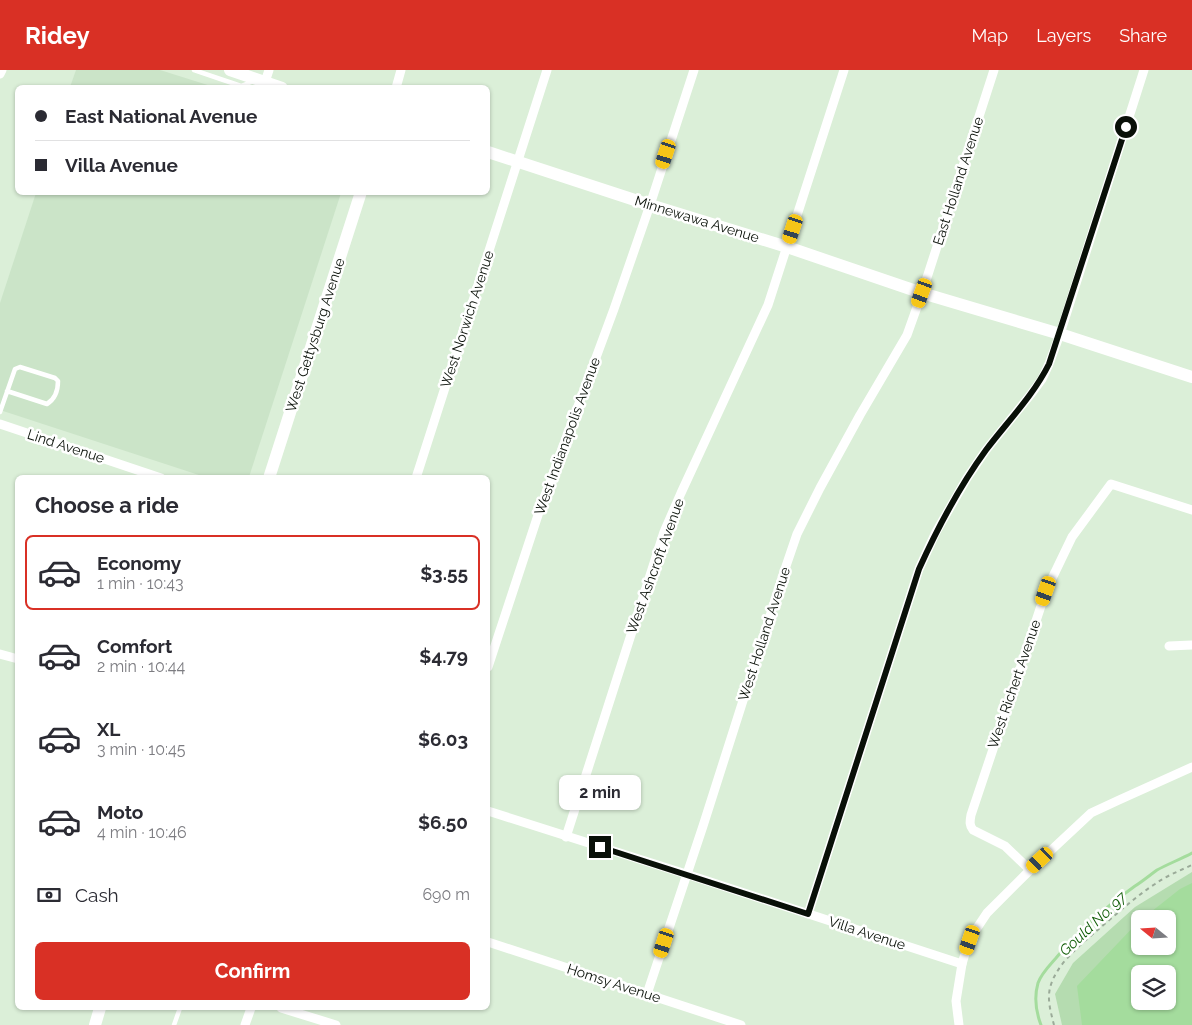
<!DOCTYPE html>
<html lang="en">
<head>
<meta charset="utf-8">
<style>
	:root { --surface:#fff; --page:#f7f7f7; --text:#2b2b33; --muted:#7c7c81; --line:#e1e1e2; --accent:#d93025 }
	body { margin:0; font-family:Raleway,sans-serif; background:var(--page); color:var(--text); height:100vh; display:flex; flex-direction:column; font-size:19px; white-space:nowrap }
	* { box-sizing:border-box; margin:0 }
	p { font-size:16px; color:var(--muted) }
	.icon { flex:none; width:28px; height:28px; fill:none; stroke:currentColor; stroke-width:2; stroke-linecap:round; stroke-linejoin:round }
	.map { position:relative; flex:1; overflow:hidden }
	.panel { position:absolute; left:15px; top:405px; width:475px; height:535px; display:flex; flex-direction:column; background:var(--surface); border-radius:8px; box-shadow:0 1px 4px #0004 }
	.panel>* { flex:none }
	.hud { position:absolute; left:15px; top:15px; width:475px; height:110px; border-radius:8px; box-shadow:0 1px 4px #0004; display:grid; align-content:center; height:110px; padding:0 20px; background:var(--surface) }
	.needle { width:32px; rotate:288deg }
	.controls { position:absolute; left:1131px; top:840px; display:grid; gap:10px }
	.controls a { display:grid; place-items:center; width:45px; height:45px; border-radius:8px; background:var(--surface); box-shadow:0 1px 4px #0004; font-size:25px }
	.end { position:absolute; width:22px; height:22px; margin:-11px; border:6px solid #091008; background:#fff; box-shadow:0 0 0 2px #fff }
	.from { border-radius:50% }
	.bubble { position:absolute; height:35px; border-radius:8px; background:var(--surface); box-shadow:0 1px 4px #0004; font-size:16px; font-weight:700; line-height:35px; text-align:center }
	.car { position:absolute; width:15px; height:30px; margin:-15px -8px; border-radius:6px; box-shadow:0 0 4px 1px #0007; background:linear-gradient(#f5c518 24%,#345 0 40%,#f5c518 0 76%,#345 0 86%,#f5c518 0) }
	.hud b { display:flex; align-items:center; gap:18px; height:48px; font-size:19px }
	.hud b+b { border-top:1px solid var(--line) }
	.hud i { width:12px; height:12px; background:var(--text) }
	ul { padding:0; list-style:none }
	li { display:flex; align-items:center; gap:15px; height:75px; margin:0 10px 8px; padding:0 10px; border:2px solid transparent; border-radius:8px }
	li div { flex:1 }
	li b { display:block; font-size:19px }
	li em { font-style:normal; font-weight:700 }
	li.active { border-color:var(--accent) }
	li>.icon { width:45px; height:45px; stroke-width:1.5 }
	h2 { padding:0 20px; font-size:22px; line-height:60px }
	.pay { display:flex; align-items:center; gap:12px; height:55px; padding:0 20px; font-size:19px }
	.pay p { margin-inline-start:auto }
	.button { display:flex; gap:10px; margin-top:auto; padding:10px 20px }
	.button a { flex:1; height:58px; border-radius:8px; background:var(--accent); color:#fff; font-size:20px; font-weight:700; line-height:58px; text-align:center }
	header { display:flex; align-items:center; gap:30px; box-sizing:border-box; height:70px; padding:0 25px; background:var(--accent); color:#fff }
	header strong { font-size:24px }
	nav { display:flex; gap:28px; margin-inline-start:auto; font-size:18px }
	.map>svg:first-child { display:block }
	.built { fill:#cbe4c8 }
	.green { fill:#b5dcb0; fill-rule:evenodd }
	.water { fill:#a4dc9d; fill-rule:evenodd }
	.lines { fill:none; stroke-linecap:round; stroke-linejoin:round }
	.stream { stroke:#a4dc9d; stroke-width:3 }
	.path { stroke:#9bab99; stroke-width:2; stroke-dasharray:4 4; stroke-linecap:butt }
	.lane { stroke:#fff; stroke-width:4.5 }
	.street { stroke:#fff; stroke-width:9 }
	.secondary { stroke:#fff; stroke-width:12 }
	.route { stroke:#091008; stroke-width:6 }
	.labels { text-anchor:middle; stroke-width:5; stroke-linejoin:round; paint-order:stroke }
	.street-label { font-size:14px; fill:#091008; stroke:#fff }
	.water-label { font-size:15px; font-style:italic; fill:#115d07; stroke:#fff }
</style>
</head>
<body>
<header>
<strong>Ridey</strong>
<nav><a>Map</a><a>Layers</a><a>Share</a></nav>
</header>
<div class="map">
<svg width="1192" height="955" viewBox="0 0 1192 955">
	<rect width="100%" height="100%" fill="#dbefd8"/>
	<g class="built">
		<path d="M76,0H160L214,17H70Z"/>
		<path d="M36,123H341L249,407H205L0,340V233Z"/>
	</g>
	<path class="green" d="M1192,802V955H1062L1055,924L1073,893L1135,837ZM1140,849H1168V876H1140ZM1140,904H1168V931H1140Z"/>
	<path class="water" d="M1192,813V955H1082L1077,916L1140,850V876H1168V849H1142L1180,819ZM1140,904H1168V931H1140Z"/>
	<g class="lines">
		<path class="stream" d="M1041,955C1036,942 1034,927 1038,913C1041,904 1049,896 1056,888C1079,860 1106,837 1135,816C1143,811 1150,805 1157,800C1168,794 1181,789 1192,783"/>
		<path class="path" d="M1054,955C1051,943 1047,930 1050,918C1056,893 1083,873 1101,857C1119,842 1135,827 1155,814C1166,806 1179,801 1192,795"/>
		<g class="lane">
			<path d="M194,0L241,16L254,11"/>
			<path d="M0,342L15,299L20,297L55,308L58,311C58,321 55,329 47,334L7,321"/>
			<path d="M174,955L180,938"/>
		</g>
		<g class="street">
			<path d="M0,4L2,0"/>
			<path d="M265,12L269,0"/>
			<path d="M396,18L401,0"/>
			<path d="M0,354L161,408"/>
			<path d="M416,408L547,0"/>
			<path d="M1169,576L1192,575"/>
			<path d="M0,584L18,589"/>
			<path d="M488,597L541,436L614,239L650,135L694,0"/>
			<path d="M488,741L686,804L962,894"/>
			<path d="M566,767L664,462L681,423L768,235L844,0"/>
			<path d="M1030,800L1005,776L973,760C969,755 970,751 971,745L1046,521L1072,467L1111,414L1192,440"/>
			<path d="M808,844L919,499L936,462L967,408L986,380L1031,324L1042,309L1049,294L1060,264L1144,0"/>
			<path d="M488,872L741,955"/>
			<path d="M647,924L703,756L784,502L797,464L820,418L860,345L907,265L922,223L994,0"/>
			<path d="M281,938L336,955"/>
			<path d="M245,955L251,938"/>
			<path d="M959,955L956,931L962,894L969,870L987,843L1030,800L1091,743L1119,730L1192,697"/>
		</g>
		<g class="secondary">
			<path d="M230,0L282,18"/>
			<path d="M488,82L650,135L787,177L922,223L1060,264L1192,307"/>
			<path d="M269,408L361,122"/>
			<path d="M95,955L100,938"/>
		</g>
	</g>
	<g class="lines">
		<path class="route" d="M600,777L808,844L919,499C938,457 959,417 986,380C1008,351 1033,326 1049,294L1126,57"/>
	</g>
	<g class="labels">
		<g class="street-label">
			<text transform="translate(958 111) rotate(-72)" y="5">East Holland Avenue</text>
			<text transform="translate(697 149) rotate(17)" y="5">Minnewawa Avenue</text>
			<text transform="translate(467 249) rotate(-72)" y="5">West Norwich Avenue</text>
			<text transform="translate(315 265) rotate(-72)" y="5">West Gettysburg Avenue</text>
			<text transform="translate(567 366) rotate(-70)" y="5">West Indianapolis Avenue</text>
			<text transform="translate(66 376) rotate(18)" y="5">Lind Avenue</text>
			<text transform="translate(655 496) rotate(-70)" y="5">West Ashcroft Avenue</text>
			<text transform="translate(764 564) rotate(-72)" y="5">West Holland Avenue</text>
			<text transform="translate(1014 614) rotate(-71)" y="5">West Richert Avenue</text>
			<text transform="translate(867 863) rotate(18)" y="5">Villa Avenue</text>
			<text transform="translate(614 913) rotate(18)" y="5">Homsy Avenue</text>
		</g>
		<g class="water-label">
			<text transform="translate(1093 854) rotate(-43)" y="5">Gould No. 97</text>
		</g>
	</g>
</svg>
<div class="controls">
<a><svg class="needle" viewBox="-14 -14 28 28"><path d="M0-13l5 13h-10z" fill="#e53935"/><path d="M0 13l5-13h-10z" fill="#7c7c81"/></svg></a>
<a><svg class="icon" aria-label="layers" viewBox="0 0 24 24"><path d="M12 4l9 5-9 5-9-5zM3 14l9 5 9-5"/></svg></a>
</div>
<i class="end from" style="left:1126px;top:57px"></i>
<i class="end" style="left:600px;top:777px"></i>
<div class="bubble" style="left:559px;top:705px;width:82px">2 min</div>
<i class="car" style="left:666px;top:84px;rotate:198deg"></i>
<i class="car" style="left:793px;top:159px;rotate:198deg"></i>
<i class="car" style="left:922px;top:223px;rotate:200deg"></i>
<i class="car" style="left:1046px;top:521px;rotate:199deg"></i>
<i class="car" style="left:1040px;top:790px;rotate:227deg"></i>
<i class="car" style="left:970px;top:870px;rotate:199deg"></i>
<i class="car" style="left:664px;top:873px;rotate:198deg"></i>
<div class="hud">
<b><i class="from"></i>East National Avenue</b>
<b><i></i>Villa Avenue</b>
</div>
<section class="panel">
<h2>Choose a ride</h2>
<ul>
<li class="active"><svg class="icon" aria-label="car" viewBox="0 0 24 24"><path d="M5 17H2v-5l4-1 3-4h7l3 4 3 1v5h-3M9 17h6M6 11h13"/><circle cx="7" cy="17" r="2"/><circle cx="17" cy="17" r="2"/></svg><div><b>Economy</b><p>1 min · 10:43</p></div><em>$3.55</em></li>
<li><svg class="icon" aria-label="car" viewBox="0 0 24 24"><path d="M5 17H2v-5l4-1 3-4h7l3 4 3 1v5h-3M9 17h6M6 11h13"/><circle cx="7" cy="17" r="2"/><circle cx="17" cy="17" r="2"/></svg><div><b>Comfort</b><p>2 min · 10:44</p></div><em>$4.79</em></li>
<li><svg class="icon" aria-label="car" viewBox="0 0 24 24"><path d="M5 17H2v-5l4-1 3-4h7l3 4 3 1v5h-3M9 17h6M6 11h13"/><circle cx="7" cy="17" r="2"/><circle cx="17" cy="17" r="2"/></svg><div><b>XL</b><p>3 min · 10:45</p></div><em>$6.03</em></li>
<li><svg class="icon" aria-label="car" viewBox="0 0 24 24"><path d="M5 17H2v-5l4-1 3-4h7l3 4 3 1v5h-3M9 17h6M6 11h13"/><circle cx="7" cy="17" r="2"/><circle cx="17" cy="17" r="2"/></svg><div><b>Moto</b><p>4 min · 10:46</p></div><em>$6.50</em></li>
</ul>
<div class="pay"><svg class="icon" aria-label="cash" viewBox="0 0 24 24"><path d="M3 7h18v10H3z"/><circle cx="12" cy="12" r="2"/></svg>Cash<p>690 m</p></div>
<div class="button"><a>Confirm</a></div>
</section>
</div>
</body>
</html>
